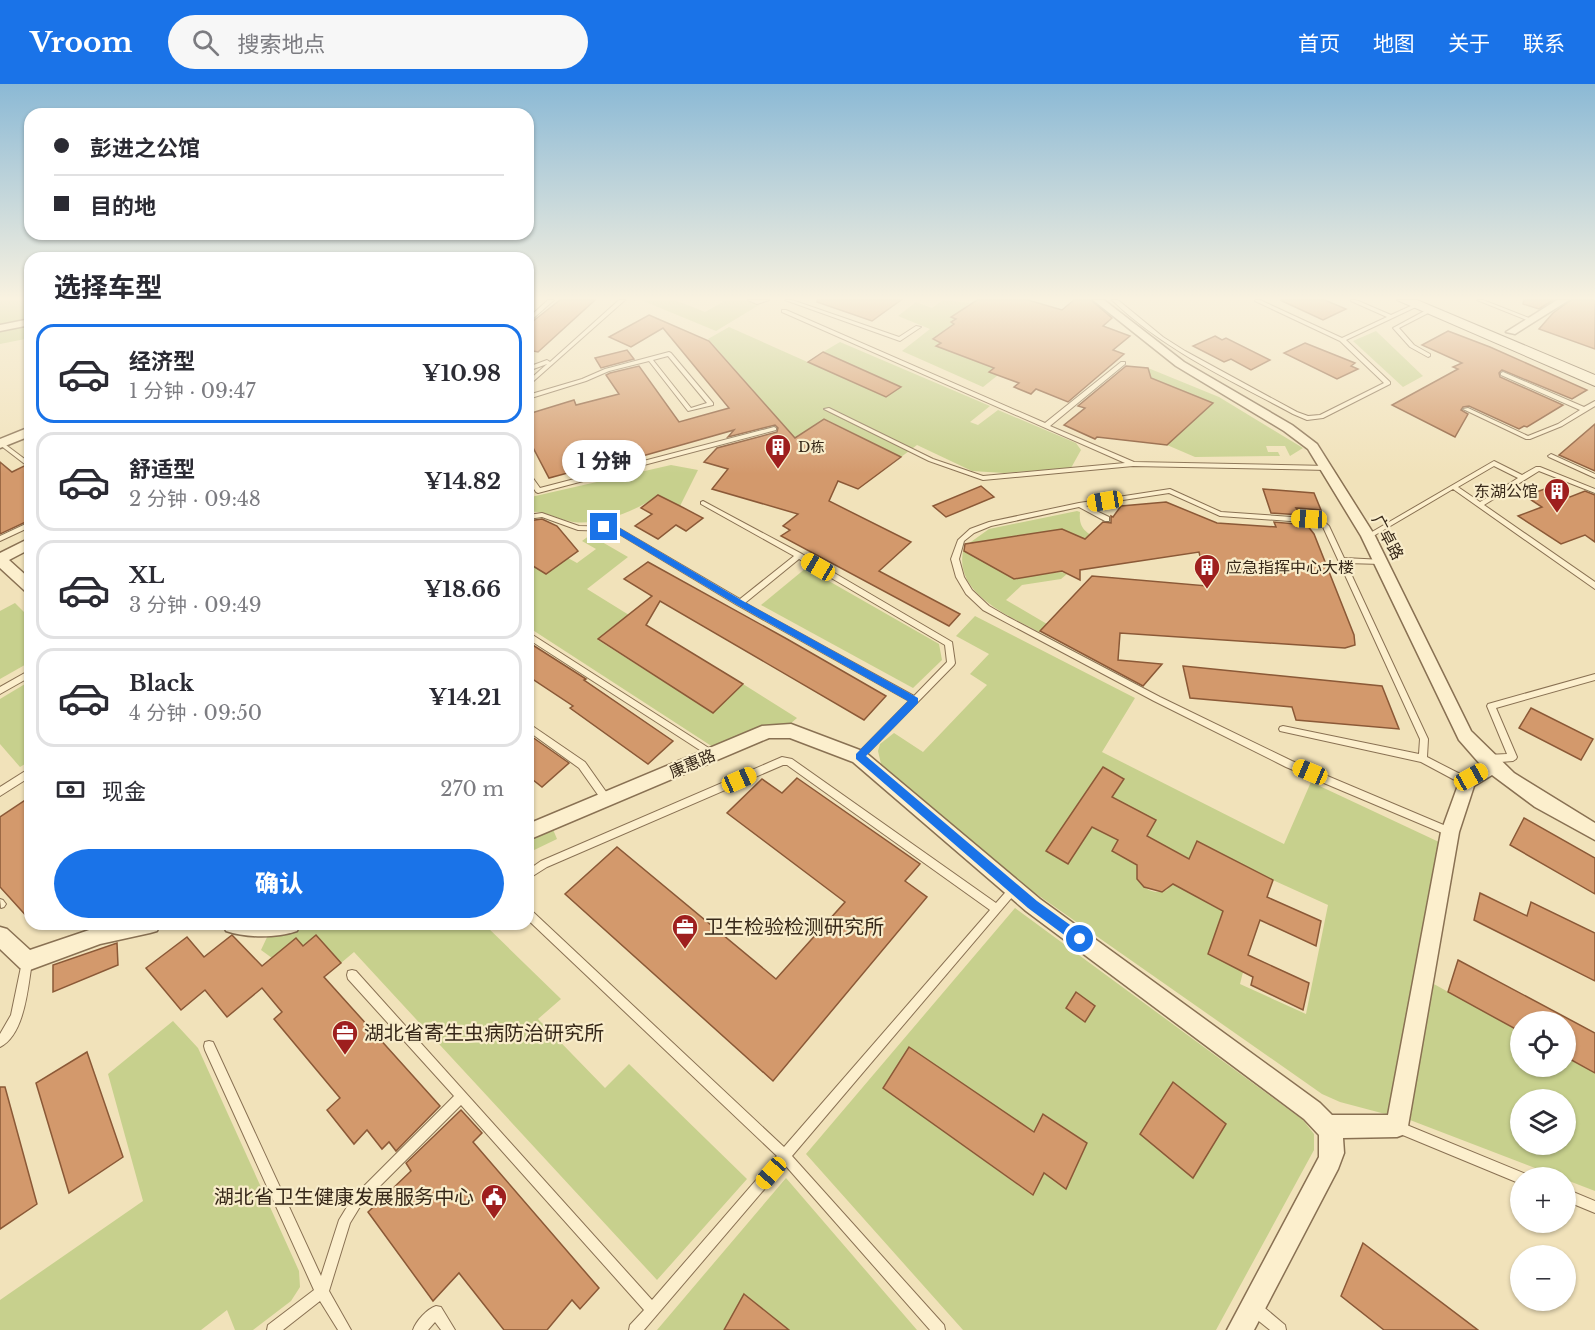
<!DOCTYPE html>
<html lang="zh">
<head>
<meta charset="utf-8">
<style>
	:root { --surface:#fff; --page:#f7f7f7; --text:#2b2b33; --muted:#7c7c81; --line:#e1e1e2; --accent:#1a73e8 }
	body { margin:0; font-family:"Libre Baskerville","Noto Sans SC",serif; background:var(--page); color:var(--text); height:100vh; display:flex; flex-direction:column; font-size:22px; white-space:nowrap }
	* { box-sizing:border-box; margin:0 }
	p { font-size:20px; color:var(--muted) }
	.icon { flex:none; width:33px; height:33px; fill:none; stroke:currentColor; stroke-width:2; stroke-linecap:round; stroke-linejoin:round }
	.map { position:relative; flex:1; overflow:hidden }
	.side { position:absolute; left:24px; top:168px; width:510px; height:678px; display:flex; flex-direction:column; background:var(--surface); border-radius:18px; box-shadow:0 2px 4px #0004 }
	.side>* { flex:none }
	.guide { position:absolute; left:24px; top:24px; width:510px; height:132px; border-radius:18px; box-shadow:0 2px 4px #0004; display:grid; align-content:center; height:132px; padding:0 30px; background:var(--surface) }
	.tools { position:absolute; left:1510px; top:927px; display:grid; gap:12px }
	.tools a { display:grid; place-items:center; width:66px; height:66px; border-radius:50%; background:var(--surface); box-shadow:0 2px 4px #0004; font-size:30px }
	.end { position:absolute; width:27px; height:27px; margin:-14px; border:8px solid #1a73e8; background:#fff; box-shadow:0 0 0 3px #fff }
	.from { border-radius:50% }
	.bubble { position:absolute; height:42px; border-radius:21px; background:var(--surface); box-shadow:0 2px 4px #0004; font-size:20px; font-weight:800; line-height:42px; text-align:center }
	.car { position:absolute; width:18px; height:36px; margin:-18px -9px; border-radius:8px; box-shadow:0 0 4px 2px #0007; background:linear-gradient(#f5c518 24%,#345 0 40%,#f5c518 0 76%,#345 0 86%,#f5c518 0) }
	.guide b { display:flex; align-items:center; gap:21px; height:57px; font-size:22px }
	.guide b+b { border-top:2px solid var(--line) }
	.guide i { width:15px; height:15px; background:var(--text) }
	ul { padding:0; list-style:none }
	li { display:flex; align-items:center; gap:18px; height:99px; margin:0 12px 9px; padding:0 18px; border:3px solid var(--line); border-radius:18px }
	li div { flex:1 }
	li b { display:block; font-size:22px }
	li em { font-style:normal; font-weight:800 }
	li.on { border-color:var(--accent) }
	li>.icon { width:54px; height:54px; stroke-width:1.5 }
	h2 { padding:0 30px; font-size:27px; line-height:72px }
	.pay { display:flex; align-items:center; gap:15px; height:66px; padding:0 30px; font-size:22px }
	.pay p { margin-inline-start:auto }
	.cta { display:flex; gap:12px; margin-top:auto; padding:12px 30px }
	.cta a { flex:1; height:69px; border-radius:36px; background:var(--accent); color:#fff; font-size:24px; font-weight:800; line-height:69px; text-align:center }
	header { display:flex; align-items:center; gap:36px; box-sizing:border-box; height:84px; padding:0 30px; background:var(--accent); color:#fff }
	header strong { font-size:28px }
	nav { display:flex; gap:33px; margin-inline-start:auto; font-size:21px }
	.search { width:420px; height:54px; background:var(--page); display:flex; align-items:center; gap:15px; box-sizing:border-box; padding:0 21px; border-radius:33px; color:var(--muted); font-size:22px }
	.map>svg:first-child { display:block }
	.green { fill:#c7d08d; fill-rule:evenodd }
	.building { fill:#d3996c; stroke:#8b5937; stroke-width:1.5 }
	.lines { fill:none; stroke-linecap:round; stroke-linejoin:round }
	.service-casing { stroke:#897153; stroke-width:2 }
	.minor-casing { stroke:#897153; stroke-width:3 }
	.secondary-casing { stroke:#6b5236; stroke-width:2 }
	.service { fill:#fcefcd; fill-rule:evenodd }
	.minor { fill:#fcefcd; fill-rule:evenodd }
	.secondary { fill:#fcefcd; fill-rule:evenodd }
	.route { fill:#1a73e8 }
	.labels { text-anchor:middle; stroke-width:4.5; stroke-linejoin:round; paint-order:stroke }
	.far-poi-label { font-size:14px; fill:#372819; stroke:#f8ecca; text-anchor:start }
	.poi-label { font-size:16px; fill:#372819; stroke:#f8ecca; text-anchor:end }
	.street-label { font-size:16px; fill:#372819; stroke:#f8ecca }
	.near-poi-label { font-size:20px; fill:#372819; stroke:#f8ecca; text-anchor:start }
</style>
</head>
<body>
<header>
<strong>Vroom</strong>
<div class="search"><svg class="icon" aria-label="search" viewBox="0 0 24 24"><circle cx="10" cy="10" r="6"/><path d="M15 15l6 6"/></svg>搜索地点</div>
<nav><a>首页</a><a>地图</a><a>关于</a><a>联系</a></nav>
</header>
<div class="map">
<svg width="1595" height="1246" viewBox="0 0 1595 1246">
	<rect width="100%" height="100%" fill="#f1e2ba"/>
	<g class="green">
		<path d="M0,216H30V235L0,240Z"/>
		<path d="M641,216H675L705,228L723,218L719,216H745L759,221L716,247Z"/>
		<path d="M943,216L970,219L965,223L979,229L999,216L1012,220L1014,248L960,227L951,233L956,235L952,239L1000,258L1010,271L990,287L998,291L983,303L902,267L930,245L898,232L916,218L932,224ZM933,255L987,264L972,276L937,262L941,259Z"/>
		<path d="M30,242V254L0,260V248Z"/>
		<path d="M729,243L886,313L901,303L823,268L840,258L990,322L970,338L978,341L998,326L1076,359L1081,366L1071,384L1004,389L972,387L917,361L901,373L825,335L792,356L789,347L708,255Z"/>
		<path d="M1376,247L1423,292L1403,303L1353,257Z"/>
		<path d="M1148,284L1219,313L1303,364L1290,372L1285,362H1266L1268,368H1278L1280,372L1195,373L1167,361L1187,343L1196,325L1203,328L1213,319L1151,294Z"/>
		<path d="M671,381L698,386L680,422L658,411C639,426 594,444 569,437C555,434 544,426 528,428V415L531,413Z"/>
		<path d="M1077,427L1080,428C1078,446 1088,450 1103,457L1098,462L1062,445L968,460L989,445Z"/>
		<path d="M590,451L628,473L587,505L629,531L598,556L713,629L743,600L797,634L789,641H768L713,663L528,543V479L546,490L568,474L577,479L596,465L582,457Z"/>
		<path d="M964,464L966,468L1013,494L1061,488L1067,490L1061,495L1022,501L1006,516L1047,540L1039,548C1009,532 951,508 964,464Z"/>
		<path d="M806,484L939,560L942,576L913,604L761,521Z"/>
		<path d="M15,519L30,534V578L0,595V527Z"/>
		<path d="M975,532L1135,614L1102,668L1284,760L1311,698L1439,758L1389,1031L1340,1018L1322,1010L1025,802L881,680L878,667L880,660L894,649L923,668L987,601L970,590L989,570L956,552ZM1102,684L1123,696L1068,780L1047,766ZM1156,736L1147,752L1189,775L1197,757L1198,813L1172,799L1167,806C1155,811 1144,806 1137,795L1138,782L1118,756ZM1240,781L1328,821L1306,930L1240,900L1243,888L1208,870Z"/>
		<path d="M30,597V677L20,683L0,660V615Z"/>
		<path d="M552,743L557,755L528,769V753Z"/>
		<path d="M1015,824L1303,1036L1314,1050V1066L1216,1246H963L806,1070ZM1076,909L1095,922L1085,938L1066,924ZM909,963L1034,1048L1044,1030L1087,1059L1066,1104L1044,1089L1032,1111L883,1004ZM1173,998L1226,1040L1193,1094L1140,1049L1151,1033L1179,1056Z"/>
		<path d="M309,840H484L561,915L538,935L605,1004L629,980L747,1095L657,1196L354,868L341,879L316,851L303,862L272,874L261,866L269,849Z"/>
		<path d="M1432,899L1521,948V982H1566V973L1595,989V1107L1410,1036ZM1521,1016H1566V1060H1521Z"/>
		<path d="M173,937L198,964L299,1187L300,1203L291,1217L253,1246H235L227,1226L201,1246H0V1216L143,1117L108,990Z"/>
		<path d="M786,1094L917,1246H789L745,1210L724,1246H657Z"/>
	</g>
	<g class="building">
		<path d="M560,216H595L538,268L528,266V241Z"/>
		<path d="M817,216H901L872,237L817,218Z"/>
		<path d="M977,216H1028L1062,226L1074,216H1091L1112,234L1103,242L1130,252L1113,266L1124,270L1068,318L1036,305L1031,310L1014,303L1019,299L989,288L994,284L936,262L941,259L933,255L954,240L951,238L956,235L951,233Z"/>
		<path d="M1280,216H1325L1346,225L1323,236Z"/>
		<path d="M1524,216H1553L1539,225L1523,220Z"/>
		<path d="M1571,216H1595V265L1539,245L1553,229Z"/>
		<path d="M649,231L709,257L795,354L824,335L901,373L858,405L838,397L829,417L911,458L879,487L960,530L949,542L781,452L790,446L783,442L798,430L712,405L728,385L704,378L717,364L777,348L778,344L775,341L728,353L734,346L618,379L612,377L610,381L573,391L571,388L549,394L528,354V330L574,316L576,321L619,310L606,291L610,289L639,282L679,338L729,324L663,244L631,263L609,253Z"/>
		<path d="M1448,247L1490,263L1587,306L1572,315L1502,286L1499,289L1500,293L1563,321L1527,343L1524,342L1519,345L1469,322L1463,323L1461,326L1468,330L1455,353L1392,321L1458,285L1453,283L1462,279L1422,261Z"/>
		<path d="M1215,252L1222,256L1226,254L1270,276L1251,286L1231,275L1224,278L1193,262Z"/>
		<path d="M1305,259L1355,279L1351,282L1358,285L1337,295L1284,269Z"/>
		<path d="M627,266L634,275L601,284L595,274Z"/>
		<path d="M823,268L901,303L886,313L808,278Z"/>
		<path d="M1126,282L1148,284L1151,294L1213,319L1167,361L1097,353L1095,355L1064,341L1085,324L1078,322Z"/>
		<path d="M1595,340V387L1559,371Z"/>
		<path d="M0,378L12,388L24,382L30,386V436L0,450Z"/>
		<path d="M981,402L994,413L946,433L933,422Z"/>
		<path d="M1553,402L1570,413L1585,407L1595,411V458L1585,451L1561,460L1518,432L1542,423L1525,412Z"/>
		<path d="M1263,405L1314,409L1321,426L1296,424L1301,431L1271,429Z"/>
		<path d="M658,411L680,422L703,434L686,447L676,441L658,455L635,442L652,430L641,424Z"/>
		<path d="M1166,418L1217,439L1276,443L1274,438L1307,441L1314,450L1354,551L1355,561L1345,564L1120,549L1118,576L1162,580L1143,602L1040,547L1092,492L1207,502L1199,468L1080,486V496L1062,487L1014,495L964,467L965,460L1062,445L1085,455L1103,438L1111,439V432L1113,433L1121,422Z"/>
		<path d="M542,435L557,442L578,467L546,490L528,479V437Z"/>
		<path d="M648,478L787,555L886,612L864,636L660,517L646,541L743,600L713,629L598,555L652,512L624,495Z"/>
		<path d="M528,558L586,595L584,596L673,657L648,680L570,624L573,622L528,592Z"/>
		<path d="M1183,582L1382,602L1399,645L1296,636L1292,623L1190,614Z"/>
		<path d="M1531,624L1593,655L1581,676L1519,644Z"/>
		<path d="M528,650L569,679L542,703L528,692Z"/>
		<path d="M1103,683L1124,695L1112,713L1156,736L1147,752L1189,775L1197,757L1273,796L1267,813L1321,837L1316,862L1260,836L1248,871L1309,899L1303,926L1251,901L1253,893L1208,870L1223,827L1173,800L1162,808L1144,803L1137,795V781L1112,767L1118,756L1092,743L1068,780L1046,767Z"/>
		<path d="M797,694L920,780L905,797L927,813L773,997L565,810L617,763L776,895L845,818L727,729L762,695L782,709Z"/>
		<path d="M30,713V836L0,803V733Z"/>
		<path d="M1524,734L1595,774V810L1510,761Z"/>
		<path d="M1480,809L1527,832L1531,818L1595,849V897L1474,836Z"/>
		<path d="M232,851L262,882L296,854L303,862L316,851L341,879L324,893L440,1022L396,1067L389,1058L382,1065L367,1046L354,1060L327,1026L340,1014L274,935L282,928L262,904L227,933L205,906L181,926L146,884L187,853L204,873Z"/>
		<path d="M117,859L118,881L53,908V881Z"/>
		<path d="M1458,876L1595,949V989L1566,973V938H1521V948L1448,908Z"/>
		<path d="M1076,908L1095,922L1085,938L1066,924Z"/>
		<path d="M909,963L1034,1048L1043,1030L1087,1059L1066,1105L1044,1089L1033,1111L883,1004Z"/>
		<path d="M87,968L123,1073L69,1109L36,999Z"/>
		<path d="M1173,998L1226,1040L1193,1094L1140,1050Z"/>
		<path d="M0,1003H5L37,1120L0,1145Z"/>
		<path d="M461,1026L482,1049L473,1058L599,1204L580,1225L572,1216L547,1246H504L459,1189L433,1217L368,1128L411,1087L406,1079Z"/>
		<path d="M1363,1159L1478,1246H1384L1341,1212Z"/>
		<path d="M744,1210L789,1246H724Z"/>
	</g>
	<g class="lines">
		<g class="service-casing">
			<g id="service">
				<path d="M548,216H554L528,239V234Z"/>
				<path d="M619,216H625L528,302V297L547,280L528,287V283L547,276L550,278Z"/>
				<path d="M748,216H769L757,220Z"/>
				<path d="M785,216H792L899,253L916,242L921,243L900,257Z"/>
				<path d="M1112,216H1118L1163,253L1185,267L1297,328L1308,332L1320,331L1384,299L1340,257L1255,217V216H1260L1342,254L1387,233L1351,217V216H1356L1391,231L1415,220L1420,221L1346,256L1390,298V300L1323,334L1307,336L1293,330C1230,296 1164,266 1112,216Z"/>
				<path d="M1477,216H1483L1534,236L1529,237Z"/>
				<path d="M1430,224L1433,226L1432,227L1399,244L1414,261L1430,270V272L1428,273L1410,263L1393,244Z"/>
				<path d="M782,226H786L1045,339L1121,278H1125V280L1050,342L1134,378L1328,382L1331,384L1328,386L1133,382L983,396L929,377L824,325L829,324L933,375L983,392L1125,379L782,228Z"/>
				<path d="M669,268L671,269L713,319V321L688,327L649,277L609,287L586,297L528,315V311L582,295L605,285ZM668,272L707,319L691,324L653,276Z"/>
				<path d="M1503,288L1584,323L1595,317V322L1562,342L1530,355H1526L1463,325L1468,324L1528,352L1558,340L1580,326L1501,291V289Z"/>
				<path d="M774,343L776,344V346L538,409L536,408L528,396V389L530,390L540,404Z"/>
				<path d="M2,358L30,379V384L0,361V359Z"/>
				<path d="M1551,370L1595,390V394L1549,373L1548,372Z"/>
				<path d="M1494,377L1522,391L1536,383H1540L1595,405V409L1539,387L1484,421L1595,498V505L1453,405L1370,454H1368L1365,452ZM1494,382L1518,394L1480,418L1458,403Z"/>
				<path d="M1170,405L1221,428L1321,435L1329,442L1344,474L1384,476L1385,478L1384,480H1381L1346,479L1428,655L1427,673L1470,695L1471,698L1470,701L1467,702L1464,701L1421,678L1280,647L1279,645L1280,643L1283,642L1419,670L1420,655L1323,443L1317,439L1220,432L1169,409L1090,421L1086,422L1109,433V437H1105L1079,423L991,442L974,449L964,457L959,475L964,493L972,506L989,522L1008,533L1160,613L1292,677L1453,745L1455,748L1453,751L1450,752L1447,751L1286,683L1154,617L983,526L966,510L956,493L951,475L958,456L970,445L989,438L1079,419Z"/>
				<path d="M703,417L802,470L952,558L955,579L954,581L862,675H856L855,673L856,671L909,617L737,521L614,447L578,446L542,433L528,435V431L542,429L579,442L617,443L740,515L794,472L701,420V418ZM799,475L945,561L947,578L914,612L745,519Z"/>
				<path d="M30,438V443L0,457V452Z"/>
				<path d="M528,548L715,668L716,670L715,672H709L528,555Z"/>
				<path d="M30,586V593L0,610V603Z"/>
				<path d="M1595,590V596L1496,624L1517,673L1516,675L1513,677L1488,679L1485,677L1484,675L1485,673L1488,671L1507,670L1487,622L1488,620Z"/>
				<path d="M528,639L585,678L609,712L610,715L609,718L606,719L603,718L579,684L528,647Z"/>
				<path d="M782,673L792,675L996,819L1011,802L1014,801L1017,802L1019,805L792,1072L944,1241L945,1246H930L785,1081L644,1246H629L630,1241L644,1226L461,1021L361,1121L350,1139L329,1207L351,1246H338L320,1217L283,1246H267L268,1241L314,1206L205,966L204,962L205,958L209,957L213,958L321,1192L339,1136L353,1113L454,1012L348,895L347,891L348,887L352,886L356,887L652,1216L777,1072L528,836V824L531,826L784,1063L990,826L787,681H783L547,783L528,795V786L541,777Z"/>
				<path d="M30,684V693L0,712V703Z"/>
				<path d="M0,815L3,816L6,820L4,823L1,824Z"/>
				<path d="M27,873L31,875L32,878C28,902 25,951 0,963V950L11,931L22,878L23,875Z"/>
				<path d="M1397,1037L1526,1090L1528,1094H1521V1100L1393,1047L1391,1043L1393,1039Z"/>
				<path d="M1566,1105L1595,1117V1129L1566,1117Z"/>
				<path d="M1255,1219L1260,1220L1285,1241L1286,1246H1270L1250,1230L1249,1225L1250,1220Z"/>
				<path d="M436,1222L441,1223L455,1246H441L435,1238L428,1246H413C416,1237 427,1225 436,1222Z"/>
			</g>
		</g>
		<g class="minor-casing">
			<g id="minor">
				<path d="M1093,216H1104L1184,278L1292,341L1317,360L1375,452L1471,647L1514,689L1595,739V756L1535,723L1492,691L1474,702L1459,748L1408,1042L1405,1050L1397,1053L1343,1054L1344,1069L1338,1085L1254,1246H1227L1319,1073V1051L1304,1035L1026,827L853,678L790,654H769L528,756V740L762,642L791,640L865,668L1040,815L1320,1019L1332,1031H1388L1441,748L1461,693L1480,680L1459,656L1361,452L1308,365L1284,347L1176,282Z"/>
				<path d="M1557,216H1569L1515,250L1506,248Z"/>
				<path d="M30,235V241L0,247V241Z"/>
				<path d="M30,343V352L0,364V355Z"/>
				<path d="M30,454V465L9,476L30,495V508L25,507L0,484V469Z"/>
				<path d="M107,840H160L157,847L150,849L100,860L27,887L20,884L0,865V843L7,845L30,866Z"/>
				<path d="M223,840H300L297,847C277,854 246,854 226,847Z"/>
			</g>
		</g>
		<g class="secondary-casing">
			<path id="secondary" d="M1397,216H1417L1595,291V302Z"/>
		</g>
		<use href="#service" class="service"/>
		<use href="#minor" class="minor"/>
		<use href="#secondary" class="secondary"/>
	</g>
	<linearGradient id="sky" x2="0" y2="1"><stop stop-color="#8bb9d5"/><stop offset="0.55" stop-color="#f9f2e0"/><stop offset="1" stop-color="#f9f2e0" stop-opacity="0"/></linearGradient>
	<rect width="1595" height="390" fill="url(#sky)"/>
	<path class="route" d="M604,440L618,443L743,517L918,614V619L866,672L1037,817L1084,851V859H1075L1028,824L856,675V670L908,617L737,521L613,447L601,445Z"/>
	<defs>
		<g id="building-pin" transform="scale(1.35)"><path d="M0 17L-7.5 6A9.5 9.5 0 1 1 7.5 6Z" fill="#9e1f1e" stroke="#f8ecca"/><path d="M-4-6H4V6H1V3H-1V6H-4ZM-2.5-4.3h1.7v1.8h-1.7ZM.8-4.3h1.7v1.8H.8ZM-2.5-1h1.7V.8h-1.7ZM.8-1h1.7V.8H.8Z" fill="#fff"/></g>
		<g id="office-pin" transform="scale(1.35)"><path d="M0 17L-7.5 6A9.5 9.5 0 1 1 7.5 6Z" fill="#9e1f1e" stroke="#f8ecca"/><path d="M-6-3h4V-5.5h4V-3h4V5H-6ZM-1-4.5V-3h2v-1.5ZM-6 0V1H6V0Z" fill="#fff"/></g>
		<g id="civic-pin" transform="scale(1.35)"><path d="M0 17L-7.5 6A9.5 9.5 0 1 1 7.5 6Z" fill="#9e1f1e" stroke="#f8ecca"/><path d="M-.6-6.5H3V-4.5H.6V-3L4-1V1h2V6H-6V1h2V-1L-.6-3ZM-1.2 2.5V6h2.4V2.5Z" fill="#fff"/></g>
	</defs>
	<g fill-rule="evenodd">
		<use href="#building-pin" x="778" y="363"/>
		<use href="#building-pin" x="1557" y="407"/>
		<use href="#building-pin" x="1207" y="483"/>
		<use href="#office-pin" x="685" y="843"/>
		<use href="#office-pin" x="345" y="949"/>
		<use href="#civic-pin" x="494" y="1113"/>
	</g>
	<g class="labels">
		<g class="far-poi-label">
			<text x="798" y="368">D栋</text>
		</g>
		<g class="poi-label">
			<text x="1538" y="413">东湖公馆</text>
			<text x="1226" y="489" text-anchor="start">应急指挥中心大楼</text>
		</g>
		<g class="street-label">
			<text transform="translate(1388 453) rotate(62)" y="6">广卓路</text>
			<text transform="translate(692 679) rotate(-23)" y="6">康惠路</text>
		</g>
		<g class="near-poi-label">
			<text x="704" y="850">卫生检验检测研究所</text>
			<text x="364" y="956">湖北省寄生虫病防治研究所</text>
			<text x="474" y="1120" text-anchor="end">湖北省卫生健康发展服务中心</text>
		</g>
	</g>
</svg>
<div class="tools">
<a><svg class="icon" aria-label="locate" viewBox="0 0 24 24"><circle cx="12" cy="12" r="6"/><path d="M12 2v4M12 18v4M2 12h4M18 12h4"/></svg></a>
<a><svg class="icon" aria-label="layers" viewBox="0 0 24 24"><path d="M12 4l9 5-9 5-9-5zM3 14l9 5 9-5"/></svg></a>
<a>+</a>
<a>−</a>
</div>
<i class="end from" style="left:1080px;top:855px"></i>
<i class="end" style="left:604px;top:443px"></i>
<div class="bubble" style="left:562px;top:356px;width:84px">1 分钟</div>
<i class="car" style="left:1105px;top:417px;rotate:261deg"></i>
<i class="car" style="left:1309px;top:435px;rotate:273deg"></i>
<i class="car" style="left:818px;top:483px;rotate:300deg"></i>
<i class="car" style="left:1310px;top:688px;rotate:293deg"></i>
<i class="car" style="left:1471px;top:693px;rotate:61deg"></i>
<i class="car" style="left:739px;top:696px;rotate:66deg"></i>
<i class="car" style="left:771px;top:1089px;rotate:221deg"></i>
<div class="guide">
<b><i class="from"></i>彭进之公馆</b>
<b><i></i>目的地</b>
</div>
<section class="side">
<h2>选择车型</h2>
<ul>
<li class="on"><svg class="icon" aria-label="car" viewBox="0 0 24 24"><path d="M5 17H2v-5l4-1 3-4h7l3 4 3 1v5h-3M9 17h6M6 11h13"/><circle cx="7" cy="17" r="2"/><circle cx="17" cy="17" r="2"/></svg><div><b>经济型</b><p>1 分钟 · 09:47</p></div><em>¥10.98</em></li>
<li><svg class="icon" aria-label="car" viewBox="0 0 24 24"><path d="M5 17H2v-5l4-1 3-4h7l3 4 3 1v5h-3M9 17h6M6 11h13"/><circle cx="7" cy="17" r="2"/><circle cx="17" cy="17" r="2"/></svg><div><b>舒适型</b><p>2 分钟 · 09:48</p></div><em>¥14.82</em></li>
<li><svg class="icon" aria-label="car" viewBox="0 0 24 24"><path d="M5 17H2v-5l4-1 3-4h7l3 4 3 1v5h-3M9 17h6M6 11h13"/><circle cx="7" cy="17" r="2"/><circle cx="17" cy="17" r="2"/></svg><div><b>XL</b><p>3 分钟 · 09:49</p></div><em>¥18.66</em></li>
<li><svg class="icon" aria-label="car" viewBox="0 0 24 24"><path d="M5 17H2v-5l4-1 3-4h7l3 4 3 1v5h-3M9 17h6M6 11h13"/><circle cx="7" cy="17" r="2"/><circle cx="17" cy="17" r="2"/></svg><div><b>Black</b><p>4 分钟 · 09:50</p></div><em>¥14.21</em></li>
</ul>
<div class="pay"><svg class="icon" aria-label="cash" viewBox="0 0 24 24"><path d="M3 7h18v10H3z"/><circle cx="12" cy="12" r="2"/></svg>现金<p>270 m</p></div>
<div class="cta"><a>确认</a></div>
</section>
</div>
</body>
</html>
